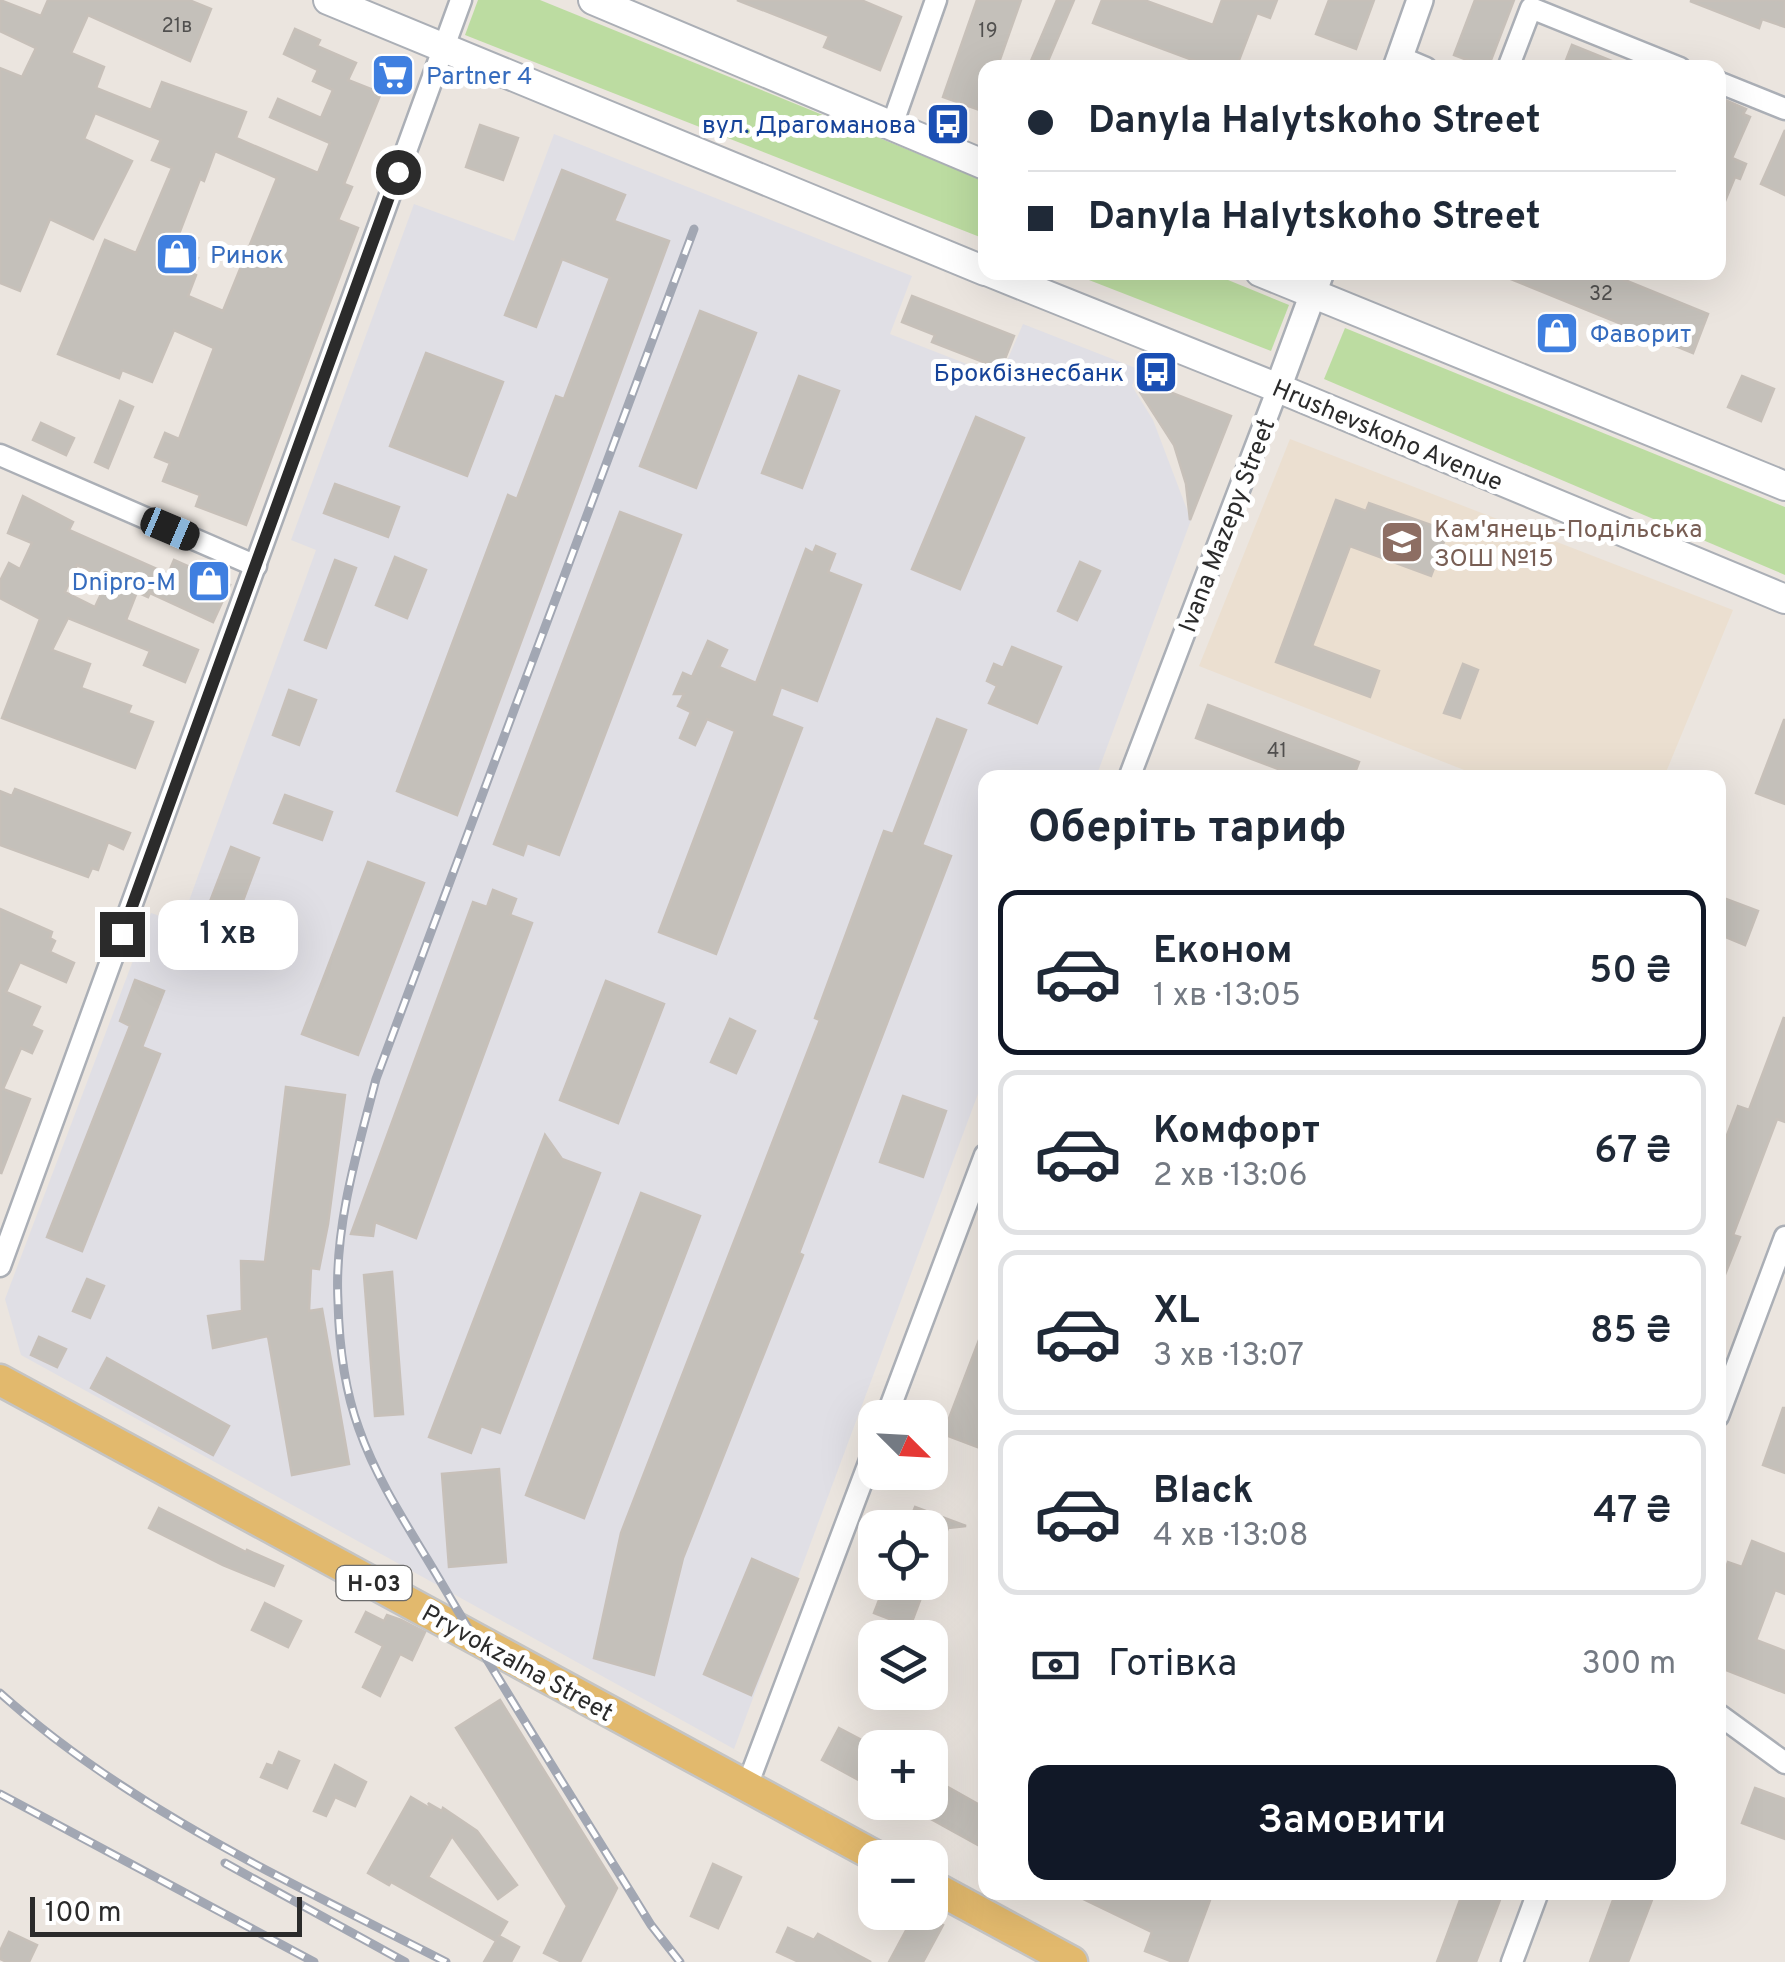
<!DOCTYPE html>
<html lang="uk">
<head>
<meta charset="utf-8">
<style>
	:root { --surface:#fff; --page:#f6f6f7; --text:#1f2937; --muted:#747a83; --line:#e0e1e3; --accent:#111827 }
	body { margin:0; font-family:Overpass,sans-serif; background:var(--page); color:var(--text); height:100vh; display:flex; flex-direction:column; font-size:38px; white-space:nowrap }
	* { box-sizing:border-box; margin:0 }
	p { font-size:32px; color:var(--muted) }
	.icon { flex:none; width:55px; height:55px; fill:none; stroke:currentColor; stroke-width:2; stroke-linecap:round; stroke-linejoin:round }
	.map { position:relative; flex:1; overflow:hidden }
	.side { position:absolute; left:978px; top:770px; width:748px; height:1130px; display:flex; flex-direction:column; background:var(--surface); border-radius:20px; box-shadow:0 10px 40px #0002 }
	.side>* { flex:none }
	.banner { position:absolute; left:978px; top:60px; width:748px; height:220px; border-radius:20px; box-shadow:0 10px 40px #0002; display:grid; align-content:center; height:220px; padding:0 50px; background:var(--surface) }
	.needle { width:65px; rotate:114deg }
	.buttons { position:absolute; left:858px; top:1400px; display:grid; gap:20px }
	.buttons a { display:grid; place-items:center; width:90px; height:90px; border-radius:20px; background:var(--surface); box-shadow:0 10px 40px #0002; font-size:50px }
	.scale { position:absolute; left:30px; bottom:25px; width:272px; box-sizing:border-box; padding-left:10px; border:5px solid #2b2b2b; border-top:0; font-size:28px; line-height:35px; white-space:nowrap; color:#2b2b2b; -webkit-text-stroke:8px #fff; paint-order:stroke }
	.end { position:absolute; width:45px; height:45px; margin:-22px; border:12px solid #2b2b2b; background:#fff; box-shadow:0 0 0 5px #fff }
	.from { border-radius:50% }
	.bubble { position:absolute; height:70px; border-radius:20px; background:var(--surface); box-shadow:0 10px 40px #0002; font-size:32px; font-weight:600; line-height:70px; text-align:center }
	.car { position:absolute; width:30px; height:60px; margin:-30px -15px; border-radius:12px; box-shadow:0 0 8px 2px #0007; background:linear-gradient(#222 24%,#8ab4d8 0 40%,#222 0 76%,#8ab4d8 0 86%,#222 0) }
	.banner b { display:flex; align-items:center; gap:35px; height:95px; font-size:38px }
	.banner b+b { border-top:2px solid var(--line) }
	.banner i { width:25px; height:25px; background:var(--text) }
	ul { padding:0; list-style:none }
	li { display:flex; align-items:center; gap:30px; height:165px; margin:0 20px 15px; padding:0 30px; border:5px solid var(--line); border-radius:20px }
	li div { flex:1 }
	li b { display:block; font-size:38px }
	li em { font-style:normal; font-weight:600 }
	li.active { border-color:var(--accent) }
	li>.icon { width:90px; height:90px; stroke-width:1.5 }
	h2 { padding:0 50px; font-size:45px; line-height:120px }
	.pay { display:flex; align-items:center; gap:25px; height:110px; padding:0 50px; font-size:38px }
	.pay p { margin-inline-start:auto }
	.button { display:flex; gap:20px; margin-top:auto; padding:20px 50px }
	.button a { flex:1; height:115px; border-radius:20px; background:var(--accent); color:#fff; font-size:40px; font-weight:600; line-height:115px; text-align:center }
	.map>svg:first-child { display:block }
	.industrial { fill:#e0dfe5 }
	.education { fill:#ebdfd0 }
	.green { fill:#bcdca1 }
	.building { fill:#c4c0ba; stroke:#c7c0b9; stroke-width:2.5; fill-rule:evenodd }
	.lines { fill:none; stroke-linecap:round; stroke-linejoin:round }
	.minor-casing { stroke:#abafb6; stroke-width:25 }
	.tertiary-casing { stroke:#abafb6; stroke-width:30 }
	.secondary-casing { stroke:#abafb6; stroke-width:32 }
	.primary-casing { stroke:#c4c4c4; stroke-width:35 }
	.minor { stroke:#fff; stroke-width:20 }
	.tertiary { stroke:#fff; stroke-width:25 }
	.secondary { stroke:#fff; stroke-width:28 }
	.primary { stroke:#e2b96d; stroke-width:30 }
	.rail-casing { stroke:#a2a7b3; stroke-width:9 }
	.rail { stroke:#fff; stroke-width:5; stroke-dasharray:15; stroke-linecap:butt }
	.route { stroke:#2b2b2b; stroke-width:12 }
	.labels { text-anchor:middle; stroke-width:10; stroke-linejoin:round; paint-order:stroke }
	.number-label { font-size:20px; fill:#51504f }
	.shield { fill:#fff; stroke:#6b6b6b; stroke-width:2.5 }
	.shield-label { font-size:22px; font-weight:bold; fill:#2b2b2b }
	.shop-label { font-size:25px; fill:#366cbe; stroke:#fff; text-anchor:start }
	.transit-label { font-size:25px; fill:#164399; stroke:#fff; text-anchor:end }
	.street-label { font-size:25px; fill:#2b2b2b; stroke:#fff }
	.education-label { font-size:25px; fill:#785e54; stroke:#fff; text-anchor:start }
</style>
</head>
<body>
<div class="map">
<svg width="1785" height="1962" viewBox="0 0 1785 1962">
	<rect width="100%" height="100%" fill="#ebe5df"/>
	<path class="industrial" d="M554,134L912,276L890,334L1000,377L1023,324L1138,369L1132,386L1153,420L1191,520L1096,777L985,778V1075L734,1749L21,1355L5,1299L151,913L181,923L316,550L291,540L414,204L514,241Z"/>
	<path class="education" d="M1290,439L1733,610L1664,777H1482L1199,666Z"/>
	<g class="green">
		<path d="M478,0H540L985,181V239L465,35Z"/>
		<path d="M1071,273H1211L1289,305L1271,351Z"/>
		<path d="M1345,328L1785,507V575L1324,379Z"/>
	</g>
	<g class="building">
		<path d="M0,0L41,16L48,0H189L211,9L190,61L88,15L71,53L104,67L96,88L151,110L162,82L246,112L236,138L318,173L330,143L270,117L278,99L321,118L333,90L313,81L318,70L284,54L295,29L320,40L317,46L356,63L348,80L381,93L344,184L352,187L338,220L358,228L246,525L196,506L200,495L163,481L170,463L155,457L165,433L179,439L214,348L174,330L152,382L122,370L119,378L58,354L105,240L136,253L172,168L152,160L161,140L95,113L84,139L132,161L93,239L50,219L20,291L0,283V68L22,77L36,48L0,31ZM215,151L277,178L223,311L188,296L196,275L192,273L198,258L174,247L200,179L204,181Z"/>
		<path d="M737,0H861L901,17L880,70L824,47L829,36Z"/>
		<path d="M977,0H1021L997,68H985V112L943,97Z"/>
		<path d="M1057,0H1074L1045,68H1028Z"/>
		<path d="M1102,0H1144L1213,25L1222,0H1277L1270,18L1257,13L1236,68H1214L1093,23Z"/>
		<path d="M1329,0H1374L1356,49L1316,34Z"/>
		<path d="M1475,0H1514L1488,68L1454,55Z"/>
		<path d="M1785,0V27L1762,19L1759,28L1690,1Z"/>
		<path d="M1572,45L1627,67V68H1563Z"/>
		<path d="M1718,97L1746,109L1743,114L1750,117L1732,158L1746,164L1740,179L1735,177L1718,218Z"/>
		<path d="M480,125L518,138L503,180L466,167Z"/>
		<path d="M1785,130V195L1761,184Z"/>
		<path d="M562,170L625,195L614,221L669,241L457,815L397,791L508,495L517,499L556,396L564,399L610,278L562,259L536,327L505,315Z"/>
		<path d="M1605,272L1708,314L1693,353L1496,273Z"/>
		<path d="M912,296L1014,336L1001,369L932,342L935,335L902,322Z"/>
		<path d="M700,311L756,333L696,488L640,466Z"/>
		<path d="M426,353L503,382L467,476L390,446Z"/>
		<path d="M799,376L839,391L802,488L762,473Z"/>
		<path d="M1742,376L1774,389L1761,421L1728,407Z"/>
		<path d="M1144,382L1231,416L1190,520L1186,484L1174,445L1140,392Z"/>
		<path d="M120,401L133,407L108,468L95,462Z"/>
		<path d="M976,417L1024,438L960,589L912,569Z"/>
		<path d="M41,423L74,438L66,455L33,440Z"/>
		<path d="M335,484L399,507L388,537L324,513Z"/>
		<path d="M23,496L73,522L69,530L168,574L174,560L230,585L213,622L150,593L148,597L137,592L126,620L198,650L185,682L144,665L150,651L68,618L52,650L90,664L81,688L131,706L128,713L153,722L135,768L2,718L40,619L0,598V581L9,563L20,569L32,543L8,533ZM77,565L108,579L95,607L65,592Z"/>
		<path d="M1336,500L1366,511L1369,503L1448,531L1431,576L1350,546L1312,646L1379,671L1370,697L1276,662Z"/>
		<path d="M620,512L681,535L559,855L527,843L523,855L494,844Z"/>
		<path d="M816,546L835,554L828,572L861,585L817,701L781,687L771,716L802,728L716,954L659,932L735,731L707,719L695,745L680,738L691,712L678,706L684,694H674L683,673L692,677L708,641L727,650L719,667L756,683L806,549L813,553Z"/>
		<path d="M395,557L426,570L407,618L376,605Z"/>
		<path d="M335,560L356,568L326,648L305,640Z"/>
		<path d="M1080,562L1100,571L1077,620L1058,611Z"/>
		<path d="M1012,647L1061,667L1037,723L989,703L997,686L987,681L994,664L1003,668Z"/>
		<path d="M1463,664L1478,670L1460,718L1444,713Z"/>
		<path d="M289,690L316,700L299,745L273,735Z"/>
		<path d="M1208,705L1359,762L1353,778H1302L1196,738Z"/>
		<path d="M937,719L966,730L922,845L951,856L799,1253L803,1255L683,1558L654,1675L594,1658L621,1533L820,1020L815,1018L884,831L893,834Z"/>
		<path d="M1784,720H1785V804L1756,793Z"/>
		<path d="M15,789L130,833L123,849L108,842L98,870L92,868L88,877L0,845V791L12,796Z"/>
		<path d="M285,795L332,812L322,840L274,823Z"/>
		<path d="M231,847L259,858L228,941L199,930Z"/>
		<path d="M368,862L424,883L358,1055L302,1034Z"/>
		<path d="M493,890L516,899L510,915L532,923L416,1238L375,1222L373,1236L351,1234L473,902L487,907Z"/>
		<path d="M1718,896L1758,911L1745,945L1718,934Z"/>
		<path d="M0,909L52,932L50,938L55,941L50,952L74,963L66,982L20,962L6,992L40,1007L31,1026L42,1031L32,1053L21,1048L3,1089L30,1099L1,1174Z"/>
		<path d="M135,980L164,991L142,1047L160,1054L82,1251L47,1237L130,1026L120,1021Z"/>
		<path d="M606,981L664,1004L618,1123L560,1100Z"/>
		<path d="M1784,1017L1785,1122L1777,1119L1733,1235L1740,1237L1718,1292V1159L1738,1106L1749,1110Z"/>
		<path d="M730,1019L755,1031L736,1073L711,1062Z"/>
		<path d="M286,1087L345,1095L328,1224L319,1269L311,1268L309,1311L322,1309L349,1464L292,1475L268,1336L213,1348L208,1316L242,1311L241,1261L265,1262Z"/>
		<path d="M903,1096L946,1111L923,1177L880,1162Z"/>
		<path d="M545,1135L562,1159L600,1173L500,1433L481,1426L471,1453L429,1437Z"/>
		<path d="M641,1193L700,1216L584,1518L526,1495Z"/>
		<path d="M392,1272L403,1414L375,1416L364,1275Z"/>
		<path d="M87,1279L104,1286L90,1318L73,1311Z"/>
		<path d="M984,1327L985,1328V1450L943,1434Z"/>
		<path d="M39,1337L66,1349L57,1367L31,1355Z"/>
		<path d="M107,1358L229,1426L213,1455L91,1388Z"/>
		<path d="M1783,1408H1785V1473L1763,1465Z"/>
		<path d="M499,1469L506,1562L449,1567L442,1474Z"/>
		<path d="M915,1507L966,1526L948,1528L931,1572L930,1528H907Z"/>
		<path d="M159,1508L246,1552L247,1550L283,1566L274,1586L223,1565L149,1528Z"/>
		<path d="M1752,1541L1785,1554V1594L1775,1590L1756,1640L1785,1651V1693L1718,1667V1590L1728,1562L1742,1567Z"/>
		<path d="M752,1559L798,1579L751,1695L704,1674Z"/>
		<path d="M886,1582H927L910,1627L874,1613Z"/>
		<path d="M265,1603L301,1621L288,1647L252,1630Z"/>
		<path d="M366,1612L384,1621L387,1615L401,1620L425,1632L412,1660L400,1654L380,1696L363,1687L383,1646L356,1632Z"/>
		<path d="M500,1700L617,1888L580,1962H562L544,1953L567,1906L456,1728Z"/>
		<path d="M839,1728L875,1747V1789L822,1760Z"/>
		<path d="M279,1752L299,1761L287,1788L261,1777L267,1764L273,1766Z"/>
		<path d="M335,1765L366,1782L355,1806L335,1797L326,1816L314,1811Z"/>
		<path d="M930,1777L985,1808V1849L900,1802H930Z"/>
		<path d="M1755,1788L1785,1799V1839L1742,1823Z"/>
		<path d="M411,1797L433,1810L428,1803L442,1811L443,1808L477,1831L517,1885L498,1899L452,1836L428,1877L507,1922L499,1936L519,1947L511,1962H484L496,1941L391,1882L389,1885L368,1873Z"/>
		<path d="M713,1864L741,1877L718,1928L691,1916Z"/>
		<path d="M1069,1892H1213L1187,1962H1173L1145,1951L1152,1932Z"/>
		<path d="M1463,1892H1503L1476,1962H1437Z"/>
		<path d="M1616,1892H1655L1628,1962H1590Z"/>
		<path d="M916,1912L943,1925L923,1962H889Z"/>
		<path d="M788,1928L814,1940L818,1934L871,1962H799L777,1952Z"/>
		<path d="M9,1932L37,1945L29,1962H7L0,1959V1951Z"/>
	</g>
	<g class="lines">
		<g class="minor-casing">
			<g id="minor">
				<path d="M1400,57L1426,68"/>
				<path d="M1508,68L1531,8L1680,68"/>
				<path d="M1718,82L1785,109"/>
				<path d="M891,128L936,0"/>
				<path d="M0,455L256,566"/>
				<path d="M1129,778L1278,388"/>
				<path d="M0,1266L461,0"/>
				<path d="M1718,1416L1785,1237"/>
				<path d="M886,1418L985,1155"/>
				<path d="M1718,1714L1785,1763"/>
				<path d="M747,1786L875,1447"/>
				<path d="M1512,1962L1538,1892"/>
			</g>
		</g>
		<g class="tertiary-casing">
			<g id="tertiary">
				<path d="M1396,68L1420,0"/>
				<path d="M1278,388L1321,272"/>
			</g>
		</g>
		<g class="secondary-casing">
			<g id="secondary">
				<path d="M328,0L985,271"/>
				<path d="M593,0L985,165"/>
				<path d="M989,272L1278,388L1785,599"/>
				<path d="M1260,272L1785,486"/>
			</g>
		</g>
		<g class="primary-casing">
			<g id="primary">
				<path d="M0,1380L879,1858"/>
				<path d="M930,1885L1072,1962"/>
			</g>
		</g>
		<use href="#minor" class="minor"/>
		<use href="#tertiary" class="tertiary"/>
		<use href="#secondary" class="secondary"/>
		<use href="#primary" class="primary"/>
		<g class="rail-casing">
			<g id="rail">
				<path d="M0,1693C129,1809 292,1883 446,1962"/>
				<path d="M0,1794L314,1962"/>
				<path d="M225,1863L405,1962"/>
				<path d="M680,1962L651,1925C582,1813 511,1702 445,1589C415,1537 379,1486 359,1429C345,1391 339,1343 338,1302C334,1227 357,1152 376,1079L694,229"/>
			</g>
		</g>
		<use href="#rail" class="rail"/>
	</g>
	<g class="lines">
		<path class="route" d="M122,934L398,172"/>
	</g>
	<defs>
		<g id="supermarket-square" transform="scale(2.25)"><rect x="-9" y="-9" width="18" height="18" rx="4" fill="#3f7fe0" stroke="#fff"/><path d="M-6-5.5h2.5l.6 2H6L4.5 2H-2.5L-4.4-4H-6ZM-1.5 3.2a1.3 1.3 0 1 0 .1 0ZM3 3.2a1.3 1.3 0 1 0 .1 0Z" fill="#fff"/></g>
		<g id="bus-square" transform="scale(2.25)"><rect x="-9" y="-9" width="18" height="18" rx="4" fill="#1a4fb4" stroke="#fff"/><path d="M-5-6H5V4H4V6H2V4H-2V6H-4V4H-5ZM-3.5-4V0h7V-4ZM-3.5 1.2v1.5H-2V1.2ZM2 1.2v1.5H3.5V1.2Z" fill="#fff"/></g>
		<g id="shop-square" transform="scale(2.25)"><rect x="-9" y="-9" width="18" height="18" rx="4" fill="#3f7fe0" stroke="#fff"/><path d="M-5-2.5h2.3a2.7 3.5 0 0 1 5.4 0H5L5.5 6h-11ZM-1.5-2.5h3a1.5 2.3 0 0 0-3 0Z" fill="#fff"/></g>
		<g id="school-square" transform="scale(2.25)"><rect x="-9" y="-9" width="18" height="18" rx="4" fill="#8d6e63" stroke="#fff"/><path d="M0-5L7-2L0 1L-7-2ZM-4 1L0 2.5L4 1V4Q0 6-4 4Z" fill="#fff"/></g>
	</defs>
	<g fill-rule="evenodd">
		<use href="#supermarket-square" x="393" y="75"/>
		<use href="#bus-square" x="948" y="124"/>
		<use href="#shop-square" x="177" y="254"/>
		<use href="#shop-square" x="1557" y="333"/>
		<use href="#bus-square" x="1156" y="372"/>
		<use href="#school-square" x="1402" y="542"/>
		<use href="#shop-square" x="209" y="581"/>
	</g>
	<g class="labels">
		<g class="number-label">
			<text x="177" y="32">21в</text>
			<text x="988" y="37">19</text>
			<text x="1601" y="300">32</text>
			<text x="1277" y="757">41</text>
		</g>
		<rect class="shield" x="336.5" y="1566" width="75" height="34" rx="8"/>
		<g class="shield-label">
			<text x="374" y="1591">Н-03</text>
		</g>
		<g class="shop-label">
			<text x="426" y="84">Partner 4</text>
			<text x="210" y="263">Ринок</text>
			<text x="1590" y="342">Фаворит</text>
			<text x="176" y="590" text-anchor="end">Dnipro-M</text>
		</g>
		<g class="transit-label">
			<text x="916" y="133">вул. Драгоманова</text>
			<text x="1124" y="381">Брокбізнесбанк</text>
		</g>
		<g class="street-label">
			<text transform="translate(1388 434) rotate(23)" y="9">Hrushevskoho Avenue</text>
			<text transform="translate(1226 525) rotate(-69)" y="9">Ivana Mazepy Street</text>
			<text transform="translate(518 1662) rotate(29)" y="9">Pryvokzalna Street</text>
		</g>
		<g class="education-label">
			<text x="1434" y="537">Кам'янець-Подільська<tspan x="1434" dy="29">ЗОШ №15</tspan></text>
		</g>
	</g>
</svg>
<div class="buttons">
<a><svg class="needle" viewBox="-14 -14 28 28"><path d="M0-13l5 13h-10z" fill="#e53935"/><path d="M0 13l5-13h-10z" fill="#747a83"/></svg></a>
<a><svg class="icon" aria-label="locate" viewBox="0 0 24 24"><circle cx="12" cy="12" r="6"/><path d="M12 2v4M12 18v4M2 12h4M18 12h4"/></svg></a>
<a><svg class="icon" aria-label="layers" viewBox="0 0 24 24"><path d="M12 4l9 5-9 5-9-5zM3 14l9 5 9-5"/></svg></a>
<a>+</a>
<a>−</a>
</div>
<div class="scale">100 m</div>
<i class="end from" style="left:398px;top:172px"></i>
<i class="end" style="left:122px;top:934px"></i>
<div class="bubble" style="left:158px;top:900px;width:140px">1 хв</div>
<i class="car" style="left:170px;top:529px;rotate:113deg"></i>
<div class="banner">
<b><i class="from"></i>Danyla Halytskoho Street</b>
<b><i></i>Danyla Halytskoho Street</b>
</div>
<section class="side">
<h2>Оберіть тариф</h2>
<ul>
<li class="active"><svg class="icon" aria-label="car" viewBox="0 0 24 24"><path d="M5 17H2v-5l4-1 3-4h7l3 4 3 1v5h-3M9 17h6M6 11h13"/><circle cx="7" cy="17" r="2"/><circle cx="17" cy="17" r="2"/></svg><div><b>Економ</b><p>1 хв · 13:05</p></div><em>50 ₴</em></li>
<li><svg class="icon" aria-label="car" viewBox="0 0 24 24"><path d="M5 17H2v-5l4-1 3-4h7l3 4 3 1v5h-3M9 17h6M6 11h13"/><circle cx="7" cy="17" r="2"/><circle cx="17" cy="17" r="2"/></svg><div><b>Комфорт</b><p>2 хв · 13:06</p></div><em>67 ₴</em></li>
<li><svg class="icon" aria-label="car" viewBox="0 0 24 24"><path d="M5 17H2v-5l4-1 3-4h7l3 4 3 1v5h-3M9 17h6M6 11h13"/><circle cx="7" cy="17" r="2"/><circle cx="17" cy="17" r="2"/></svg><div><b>XL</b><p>3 хв · 13:07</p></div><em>85 ₴</em></li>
<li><svg class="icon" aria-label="car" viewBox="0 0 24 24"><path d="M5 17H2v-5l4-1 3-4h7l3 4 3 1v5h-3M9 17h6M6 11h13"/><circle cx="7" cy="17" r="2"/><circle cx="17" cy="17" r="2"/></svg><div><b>Black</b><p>4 хв · 13:08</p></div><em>47 ₴</em></li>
</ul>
<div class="pay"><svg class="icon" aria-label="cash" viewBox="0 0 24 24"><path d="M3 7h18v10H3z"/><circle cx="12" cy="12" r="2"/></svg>Готівка<p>300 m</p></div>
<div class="button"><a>Замовити</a></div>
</section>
</div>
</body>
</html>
